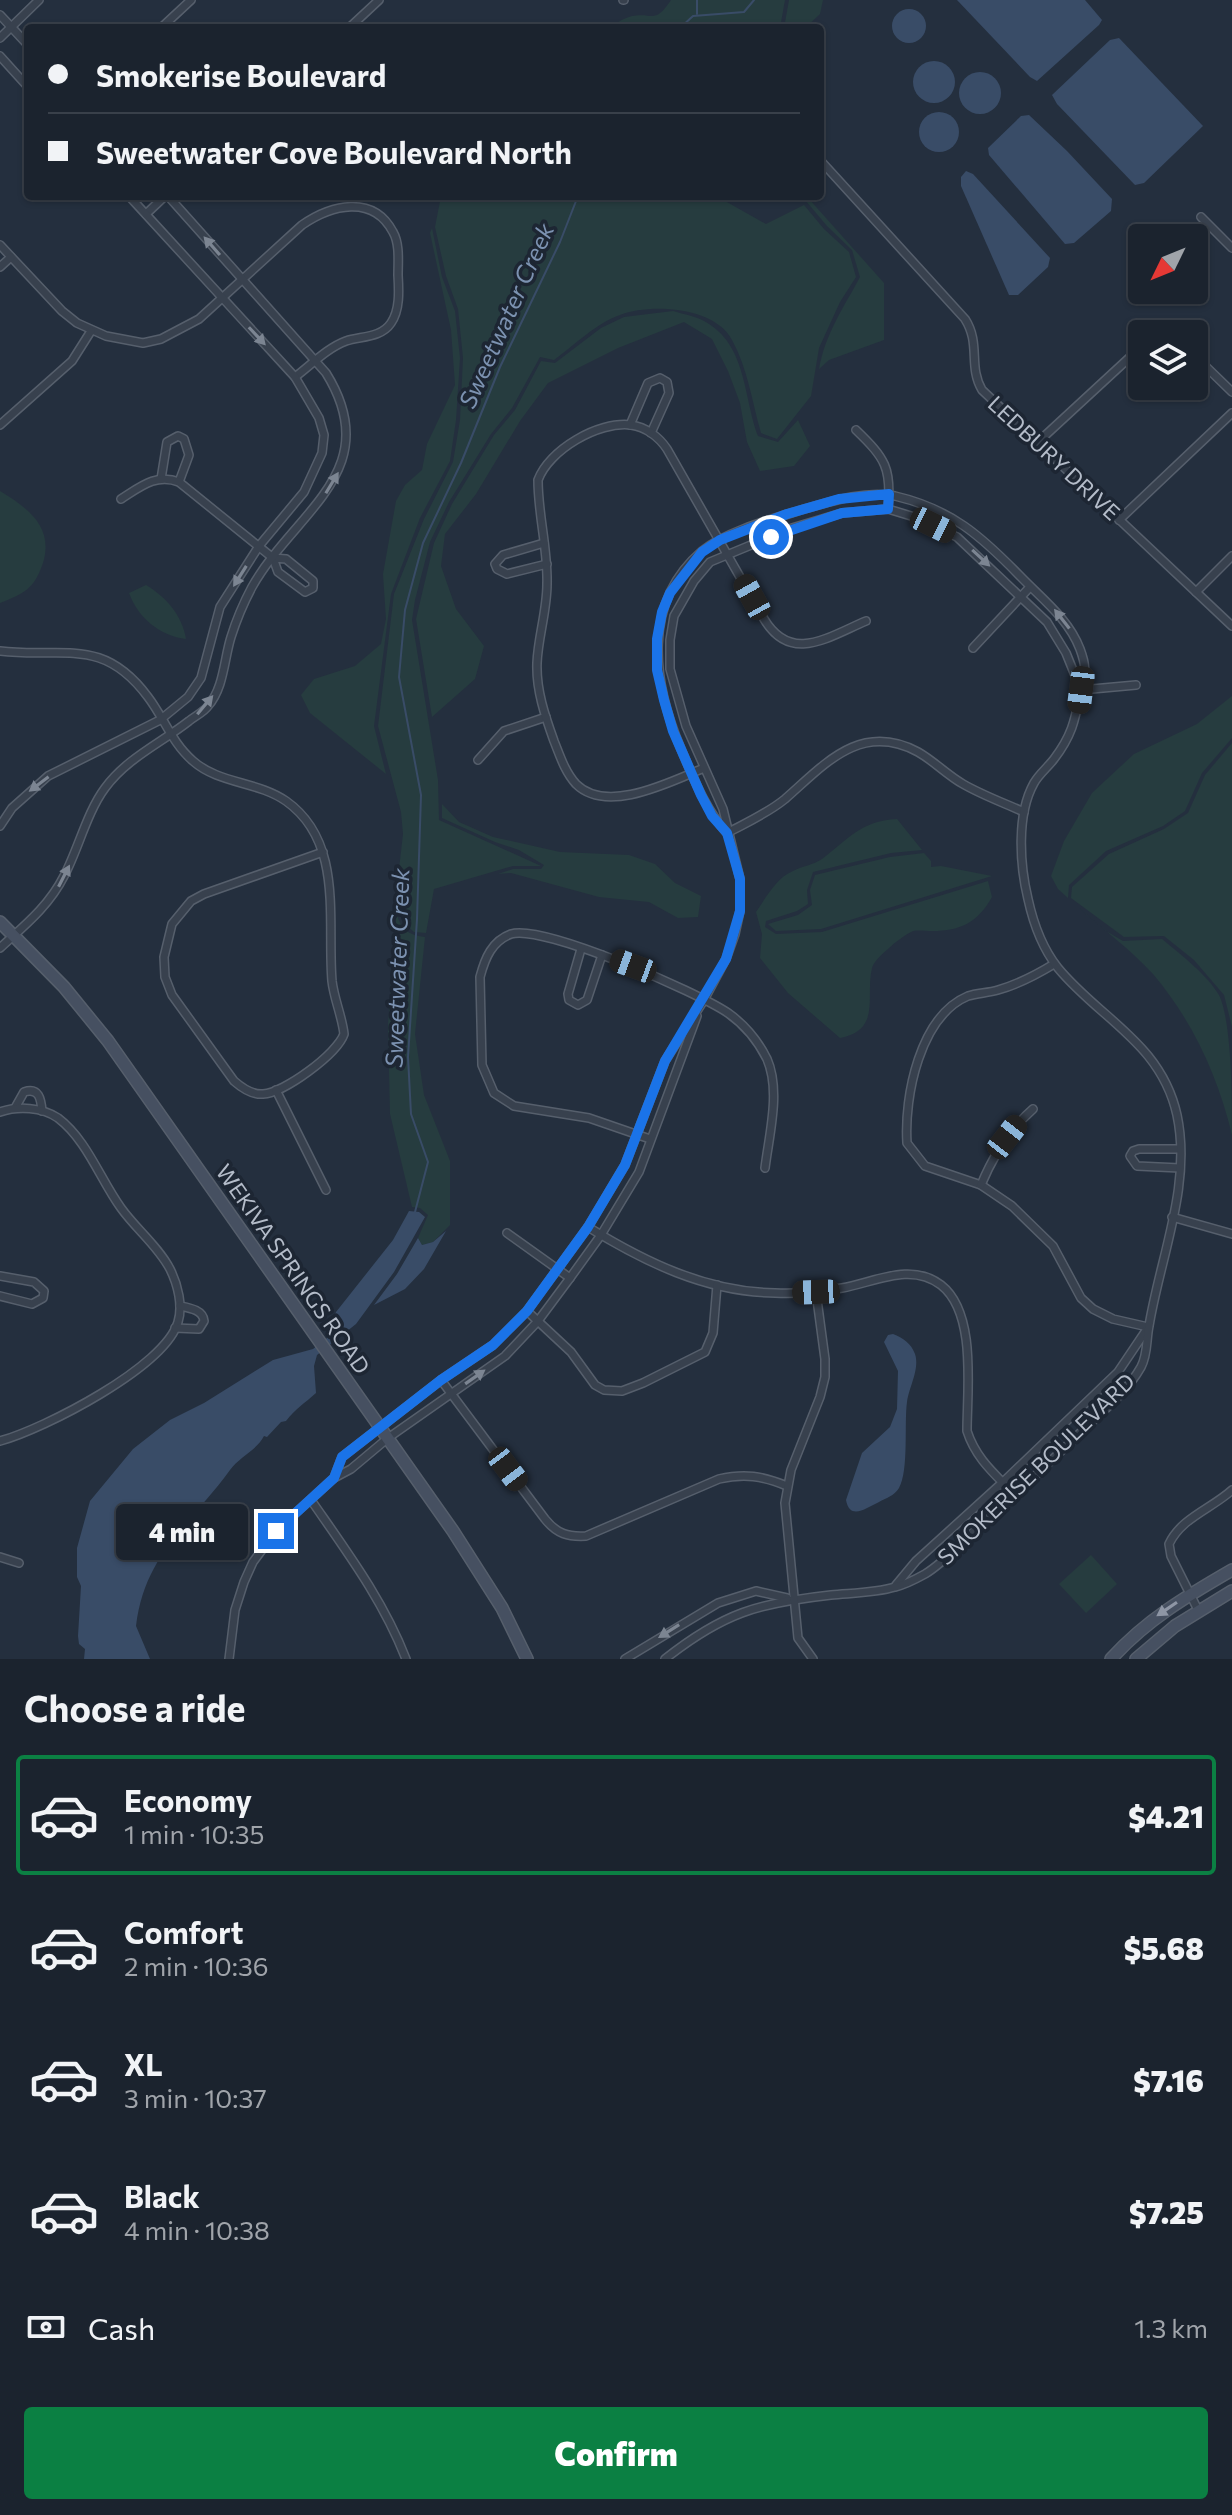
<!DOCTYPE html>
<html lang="en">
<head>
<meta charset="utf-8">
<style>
	:root { --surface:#1b232e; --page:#282f3a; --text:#f1f3f6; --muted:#a0a4aa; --line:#39404a; --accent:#0b8043 }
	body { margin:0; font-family:Commissioner,sans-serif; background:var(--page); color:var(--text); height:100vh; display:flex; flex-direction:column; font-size:30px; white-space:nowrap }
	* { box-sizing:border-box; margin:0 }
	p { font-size:26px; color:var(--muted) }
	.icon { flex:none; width:44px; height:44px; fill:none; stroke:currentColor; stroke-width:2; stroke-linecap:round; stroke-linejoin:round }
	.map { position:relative; height:1659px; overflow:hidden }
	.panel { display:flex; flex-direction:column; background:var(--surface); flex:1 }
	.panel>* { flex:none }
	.hud { position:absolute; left:24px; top:24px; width:800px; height:176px; border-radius:8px; box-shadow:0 2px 6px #0004,0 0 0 2px var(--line); display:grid; align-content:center; height:176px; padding:0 24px; background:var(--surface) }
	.needle { width:52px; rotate:227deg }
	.tools { position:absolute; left:1128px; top:224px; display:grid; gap:16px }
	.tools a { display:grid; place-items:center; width:80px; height:80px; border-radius:8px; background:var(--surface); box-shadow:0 2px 6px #0004,0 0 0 2px var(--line); font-size:40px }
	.end { position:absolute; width:36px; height:36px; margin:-18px; border:10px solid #1a73e8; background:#fff; box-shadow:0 0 0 4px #fff }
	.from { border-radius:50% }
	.bubble { position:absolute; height:56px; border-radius:8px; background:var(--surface); box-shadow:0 2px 6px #0004,0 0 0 2px var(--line); font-size:26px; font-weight:800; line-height:56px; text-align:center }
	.car { position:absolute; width:24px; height:48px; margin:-24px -12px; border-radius:10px; box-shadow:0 0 6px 2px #0007; background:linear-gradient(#222 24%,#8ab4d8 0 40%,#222 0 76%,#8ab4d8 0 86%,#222 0) }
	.hud b { display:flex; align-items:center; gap:28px; height:76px; font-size:30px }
	.hud b+b { border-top:2px solid var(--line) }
	.hud i { width:20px; height:20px; background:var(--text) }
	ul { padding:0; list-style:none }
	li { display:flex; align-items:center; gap:24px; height:120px; margin:0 16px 12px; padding:0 8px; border:4px solid transparent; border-radius:8px }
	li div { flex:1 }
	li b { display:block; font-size:30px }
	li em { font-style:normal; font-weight:800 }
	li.on { border-color:var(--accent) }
	li>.icon { width:72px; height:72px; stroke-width:1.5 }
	h2 { padding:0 24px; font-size:36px; line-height:96px }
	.pay { display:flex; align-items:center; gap:20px; height:88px; padding:0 24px; font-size:30px }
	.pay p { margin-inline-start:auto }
	.primary-button { display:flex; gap:16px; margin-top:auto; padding:16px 24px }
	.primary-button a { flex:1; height:92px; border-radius:8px; background:var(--accent); color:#fff; font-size:32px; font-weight:800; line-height:92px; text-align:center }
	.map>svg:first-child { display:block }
	.green { fill:#263c3f }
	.water { fill:#394c67 }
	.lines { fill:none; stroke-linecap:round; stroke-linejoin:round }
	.stream { stroke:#394c67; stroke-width:2 }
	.street-casing { stroke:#565f6c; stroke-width:10 }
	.secondary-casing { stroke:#565f6c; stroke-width:14 }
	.street { stroke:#38414e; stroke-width:7 }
	.secondary { stroke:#465061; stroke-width:11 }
	.oneway { fill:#7c8592 }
	.oneway2 { fill:#8e96a5 }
	.route { stroke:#1a73e8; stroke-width:10 }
	.labels { text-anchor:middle; stroke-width:7; stroke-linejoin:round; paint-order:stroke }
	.street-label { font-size:22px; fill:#b4bcc9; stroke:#1d2633 }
	.water-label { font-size:24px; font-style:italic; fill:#7c92b1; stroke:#1d2633 }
</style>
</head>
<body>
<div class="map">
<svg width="1232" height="1659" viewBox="0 0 1232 1659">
	<rect width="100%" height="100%" fill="#242f3e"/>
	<g class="green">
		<path d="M671,0H785L780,28H608C615,24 624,18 632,16C654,12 654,25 671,0Z"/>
		<path d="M789,0H823L820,14L805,28H784Z"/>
		<path d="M441,196H707L718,197L766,224L804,205L824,229L849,252L856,277L840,302L819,348L811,396L777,439L761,433C752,402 748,369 732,340C715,307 651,303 620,315C595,324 576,344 554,360L540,357L512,408L491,434L449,502L430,542L415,600L412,620L438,780L439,820L541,866H513L434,889L426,933L414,932L403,922L396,895L403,834L401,812L378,726L394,594L424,519L453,462L460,420L463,358L458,309L446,276L435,227Z"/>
		<path d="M809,199L884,283V340L829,360L819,369C825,334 844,307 860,277L852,250L827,226L806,201Z"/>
		<path d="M432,228L442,277L455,311L460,358L456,420L450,461L420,518L391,594L374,726L386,774L310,713L301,695L314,679L355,666L381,644L386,619L383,574L396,501L405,485L422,470L427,444L455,385L451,330L430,233Z"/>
		<path d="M673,311C683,314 695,316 704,321C747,344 743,396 758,436L778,442L798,420L810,446L794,466L760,471L747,442L740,403L728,371L712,339L684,322L618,348L548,383L520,421L476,494L445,534L441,566L456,609L484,646L475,679L432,717L416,619L434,543L452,504L494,435L515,410L541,361L555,363L601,328L624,317Z"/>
		<path d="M0,491C28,508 54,527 43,563C34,589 25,593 0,603Z"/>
		<path d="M146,585C166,597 182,615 186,639C160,636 138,618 129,593Z"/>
		<path d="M1232,696V738L1202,773L1185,811L1163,826L1106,851L1069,885L1068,898L1058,889L1051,876L1064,841L1092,793L1134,754L1197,724Z"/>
		<path d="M1232,743V1027L1224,995L1194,960L1164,936L1124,937L1071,898L1072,887L1109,854L1164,829L1188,813L1205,775Z"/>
		<path d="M442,804L459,822L493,837L560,852L629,855L655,864L675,883L701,896L698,917L678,918L649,902L599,897L511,873L498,874L513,869H541L544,865L519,850L495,842L442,818Z"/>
		<path d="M897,819L922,850L891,853L813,872L807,890L808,904L797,911L766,921L765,927L776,934L822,932L988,881L992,897C978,922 961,931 932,931C927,931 918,930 913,931C906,934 894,943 888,949C883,953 874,961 872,968C865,996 882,1030 840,1038L788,993L760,958L762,934L756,912C766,898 776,878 793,871C803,866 813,865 822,859C849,839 860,821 897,819Z"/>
		<path d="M924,853L931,861V867L941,866L992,876L821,929L776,931L768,924L798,915L812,905L810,890L815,875L890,857Z"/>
		<path d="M1079,908L1106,931L1123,941L1162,939C1181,955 1209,976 1220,997C1232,1027 1232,1099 1232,1135C1218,1076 1192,1020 1153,974C1131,950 1103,929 1079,908Z"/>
		<path d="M396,911C400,928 407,935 425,937L415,1034L424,1095L450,1161V1225L433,1242L422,1245L418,1238L428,1215L420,1208L412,1207L390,1114L388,1025Z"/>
		<path d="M1091,1555L1117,1584L1086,1613L1059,1584Z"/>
	</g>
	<g class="water">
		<path d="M957,0H1085L1102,20L1099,25L1037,81L1030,77Z"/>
		<circle cx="909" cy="26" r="17"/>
		<path d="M1119,38L1203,126L1144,183L1135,185L1057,104L1052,95L1110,40Z"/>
		<circle cx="934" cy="82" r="21"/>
		<circle cx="980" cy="93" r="21"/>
		<circle cx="939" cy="132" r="20"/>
		<path d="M1029,115L1067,151L1112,199L1111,211L1074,243L1065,244L989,155L988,148L1021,116Z"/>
		<path d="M966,171L973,174L1050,258L1048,267L1018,295H1009L961,186V177Z"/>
		<path d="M409,1211L419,1212L425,1217L394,1272L356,1324L317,1355L314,1366L316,1393C305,1403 295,1409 286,1421L281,1422L267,1437L264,1436C256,1451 239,1457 230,1470C191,1524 145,1553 136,1626L150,1659H84L85,1649L79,1644L78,1636L81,1586L77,1577V1548L90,1501L133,1449L170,1420L204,1403L273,1360L313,1349L327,1338L336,1312L393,1240Z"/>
		<path d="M446,1231L424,1269L405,1289L374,1305L397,1274L418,1238L422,1245L433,1242Z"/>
		<path d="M893,1334C903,1338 911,1343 915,1354C920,1369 909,1387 907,1402C904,1423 909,1470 899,1488C894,1496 886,1498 879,1502C866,1508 850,1521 846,1500L862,1453L890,1427L897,1409L898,1371L884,1342L888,1335Z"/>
	</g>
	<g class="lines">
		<g class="stream">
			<path d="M697,0V14"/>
			<path d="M680,28L693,16L744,12L754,0"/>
			<path d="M415,1212L428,1162L411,1114L408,1057L417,919L421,795L399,677L405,610L423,543L461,463L500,367L560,242L578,196"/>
		</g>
		<g class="street-casing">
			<g id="street">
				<path d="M623,0H624"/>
				<path d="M0,15L28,45"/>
				<path d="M161,28L191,0"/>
				<path d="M349,28L379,0"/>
				<path d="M0,38L39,0"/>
				<path d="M0,56L28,87"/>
				<path d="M820,160L965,319C981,344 968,366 982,390L1232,626"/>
				<path d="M146,214L165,196"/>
				<path d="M1201,217L1232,248"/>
				<path d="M0,245L62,311L77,323L106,336L143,343L161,339L199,319L302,225C331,205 373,194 393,232C400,244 398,262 398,275C399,291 400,310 391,323C381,338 361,336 346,341C327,348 311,365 295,377"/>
				<path d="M0,267L11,257"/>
				<path d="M1156,334L1166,331L1172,334"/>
				<path d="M1194,355L1232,392"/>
				<path d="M0,425L72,361L91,331"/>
				<path d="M630,425L648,383L660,378L667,382L669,393L651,433"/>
				<path d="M856,430C885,458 892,468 888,509"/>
				<path d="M1038,442L1142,346"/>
				<path d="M161,479L167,442L178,436L184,439L189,455L179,482"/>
				<path d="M121,499C140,487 156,473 179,482L273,558L278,572L305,592L313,588V581L286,559L273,558"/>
				<path d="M1119,520L1232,413"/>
				<path d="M544,543L503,555L495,564L497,569L507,574L547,564"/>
				<path d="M1196,592L1232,556"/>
				<path d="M973,648L1030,587"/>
				<path d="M0,651C62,659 102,635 148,697C164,718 172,743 193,761C219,784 257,781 286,801C344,842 327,920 332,981C334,999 342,1016 344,1034C337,1054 284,1093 263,1094C252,1095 242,1088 234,1081L172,995L165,977L164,957L172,924L191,901L204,894L323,852"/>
				<path d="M1081,690L1136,685"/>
				<path d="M478,760L504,731L546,717"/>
				<path d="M704,768C672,781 607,815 576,784C565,772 560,756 554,741C545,716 536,690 537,663C538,637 547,611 547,584C548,549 538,515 538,480C549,450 598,421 631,425C646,427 659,437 667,449L764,619C791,664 828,637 866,621"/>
				<path d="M0,826L12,808L48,776L160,720L188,697L201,678L220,607L259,546L304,492L322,453L324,435L319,418L295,377L129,196"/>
				<path d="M727,833C746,823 768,813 785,799C824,765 860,721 918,752C934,761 947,775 963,784C982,795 1004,803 1024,812"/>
				<path d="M0,948C24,926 49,906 64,876C78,850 87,812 105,788C127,758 161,743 189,721C195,716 204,712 208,706C224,688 224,659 231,637C236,621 244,602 252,587C294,512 387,471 326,373L168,196"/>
				<path d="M581,949L568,994L569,1000L578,1005L587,1000L602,955"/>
				<path d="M1054,964C1036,975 1019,984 998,990C988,993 977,993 968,996C920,1016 904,1096 907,1143L925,1166L981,1185L1012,1206L1053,1246L1081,1298L1093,1309L1113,1319L1148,1327"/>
				<path d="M276,1090L326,1190"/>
				<path d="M15,1108L24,1092C39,1087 41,1099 42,1111"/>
				<path d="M0,1112C18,1106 42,1107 58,1118C87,1140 100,1179 121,1208C136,1229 158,1246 170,1269C178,1285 183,1306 178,1322C165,1367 44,1429 0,1441"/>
				<path d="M650,1139L589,1118L514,1106L494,1093L482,1065L480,977C485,958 492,941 511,934C543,924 697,992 728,1013C745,1025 758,1041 767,1059C781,1091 769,1135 765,1168"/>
				<path d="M1180,1168L1137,1166L1130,1156L1133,1151L1139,1149H1180"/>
				<path d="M981,1185C993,1156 1009,1130 1033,1109"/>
				<path d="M1172,1217L1232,1234"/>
				<path d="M588,1227C645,1262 706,1292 775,1293C797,1294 820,1292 842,1288C875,1282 911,1262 941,1285C977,1313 967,1390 967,1431C976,1459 995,1474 1015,1495"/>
				<path d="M507,1233L570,1278"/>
				<path d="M0,1276L34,1282L44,1291L43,1298L32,1304L0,1296"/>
				<path d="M527,1311L571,1352L595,1385L604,1390L622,1391L643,1383L705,1352L713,1333L717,1285"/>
				<path d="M175,1328L199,1329L204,1321C203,1310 190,1308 180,1306"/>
				<path d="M441,1380L545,1519C557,1534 568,1537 586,1536L719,1479C745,1473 762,1476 787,1486"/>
				<path d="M334,1478L342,1457L441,1380L493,1345L527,1311L588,1227L625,1165L665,1061L704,1000L726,959L735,934L740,911V879L723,809L686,726L670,669V640L674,616L694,581L710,562L792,528L842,513L888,509L911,516L957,537L1047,622L1066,653L1081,690"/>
				<path d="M311,1500C347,1552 383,1600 406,1659"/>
				<path d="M0,1557L19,1563"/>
				<path d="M896,1585L916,1561L1003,1482L1118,1372L1147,1329"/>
				<path d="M1199,1612L1171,1556L1169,1544C1181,1518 1211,1509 1232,1490"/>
				<path d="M229,1659L235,1610L244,1582L253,1562L276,1531L334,1478L351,1469L388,1438L505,1356L538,1321L570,1278L601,1235L639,1172L697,1016"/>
				<path d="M625,1659L718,1603L756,1591L787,1598"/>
				<path d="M665,1659C723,1613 758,1603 831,1595C852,1593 875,1593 895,1587C904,1585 916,1579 925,1574C942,1564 958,1546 973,1532C1011,1499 1047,1465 1083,1430C1103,1411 1127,1392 1141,1367C1148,1354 1146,1340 1149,1326C1160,1258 1192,1185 1177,1115C1161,1043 1100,1019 1058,968C1043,949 1033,922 1028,899C1020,866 1016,815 1034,783C1039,774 1048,767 1054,759C1073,734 1075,719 1081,690C1085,671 1087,668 1080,649C1068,618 1042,599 1019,575C981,536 951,509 895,496C865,490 829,502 801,510C772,519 725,532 702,551C641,603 653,683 681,749C694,779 705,809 727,833"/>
				<path d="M813,1659L798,1638L785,1503L791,1470L820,1397L825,1377V1359L816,1292"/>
			</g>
		</g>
		<g class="secondary-casing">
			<g id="secondary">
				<path d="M0,922L64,987L108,1041L453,1531L502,1608L527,1659"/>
				<path d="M1111,1659C1146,1620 1187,1596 1232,1570"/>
				<path d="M1136,1659L1175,1626L1232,1591"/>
			</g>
		</g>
		<use href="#street" class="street"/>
		<use href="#secondary" class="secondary"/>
	</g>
	<defs><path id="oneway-solid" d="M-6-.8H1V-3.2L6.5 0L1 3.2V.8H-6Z" transform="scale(2)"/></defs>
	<g class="oneway">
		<use href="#oneway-solid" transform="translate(212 246) rotate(-131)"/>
		<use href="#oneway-solid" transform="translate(257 336) rotate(47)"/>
		<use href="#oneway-solid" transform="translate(332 483) rotate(-59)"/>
		<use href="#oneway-solid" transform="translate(981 558) rotate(43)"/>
		<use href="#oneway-solid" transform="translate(240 576) rotate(122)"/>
		<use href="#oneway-solid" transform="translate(1062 619) rotate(-128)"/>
		<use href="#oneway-solid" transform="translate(205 705) rotate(-50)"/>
		<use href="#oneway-solid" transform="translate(39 784) rotate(143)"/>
		<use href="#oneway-solid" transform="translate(64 876) rotate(-63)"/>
		<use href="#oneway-solid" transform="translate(475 1377) rotate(-35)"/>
		<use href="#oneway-solid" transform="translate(669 1631) rotate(148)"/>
	</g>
	<use class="oneway2" href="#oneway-solid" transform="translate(1167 1609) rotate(146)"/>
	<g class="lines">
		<path class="route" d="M276,1531L334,1478L342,1457L441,1380L493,1345L527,1311L588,1227L625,1165L665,1061L726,959L740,911V879L727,833L712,816L701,795L673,731L664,700L657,670V639L662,612L670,593L702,552L720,540L787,514L839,499L889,494L888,509L842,513L771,537"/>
	</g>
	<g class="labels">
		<g class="street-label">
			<text transform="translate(1054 458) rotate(43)" y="8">LEDBURY DRIVE</text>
			<text transform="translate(293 1269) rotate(55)" y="8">WEKIVA SPRINGS ROAD</text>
			<text transform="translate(1036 1469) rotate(-44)" y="8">SMOKERISE BOULEVARD</text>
		</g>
		<g class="water-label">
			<text transform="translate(507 316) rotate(-66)" y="8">Sweetwater Creek</text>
			<text transform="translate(398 968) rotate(-88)" y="8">Sweetwater Creek</text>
		</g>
	</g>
</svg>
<div class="tools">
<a><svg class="needle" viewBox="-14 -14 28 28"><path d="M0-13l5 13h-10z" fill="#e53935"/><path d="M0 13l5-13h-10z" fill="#a0a4aa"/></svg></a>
<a><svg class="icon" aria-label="layers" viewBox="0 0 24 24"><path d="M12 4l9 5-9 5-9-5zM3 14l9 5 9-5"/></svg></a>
</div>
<i class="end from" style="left:771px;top:537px"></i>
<i class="end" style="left:276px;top:1531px"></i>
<div class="bubble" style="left:116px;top:1504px;width:132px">4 min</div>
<i class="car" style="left:933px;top:525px;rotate:116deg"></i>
<i class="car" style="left:752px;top:597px;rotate:331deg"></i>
<i class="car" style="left:1081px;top:690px;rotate:187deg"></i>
<i class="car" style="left:633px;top:966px;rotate:290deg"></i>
<i class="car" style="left:1007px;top:1137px;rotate:38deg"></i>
<i class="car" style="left:816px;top:1292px;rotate:268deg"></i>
<i class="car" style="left:508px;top:1469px;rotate:143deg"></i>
<div class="hud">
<b><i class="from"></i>Smokerise Boulevard</b>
<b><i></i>Sweetwater Cove Boulevard North</b>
</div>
</div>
<section class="panel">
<h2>Choose a ride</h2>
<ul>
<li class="on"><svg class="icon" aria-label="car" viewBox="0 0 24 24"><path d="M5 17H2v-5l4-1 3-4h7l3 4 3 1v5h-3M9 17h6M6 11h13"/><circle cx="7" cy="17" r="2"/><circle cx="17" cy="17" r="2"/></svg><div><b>Economy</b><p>1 min · 10:35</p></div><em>$4.21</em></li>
<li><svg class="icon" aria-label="car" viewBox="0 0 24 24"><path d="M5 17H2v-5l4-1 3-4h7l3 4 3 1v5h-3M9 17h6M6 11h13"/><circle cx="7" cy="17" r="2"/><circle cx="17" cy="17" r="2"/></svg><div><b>Comfort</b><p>2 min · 10:36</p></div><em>$5.68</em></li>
<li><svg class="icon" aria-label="car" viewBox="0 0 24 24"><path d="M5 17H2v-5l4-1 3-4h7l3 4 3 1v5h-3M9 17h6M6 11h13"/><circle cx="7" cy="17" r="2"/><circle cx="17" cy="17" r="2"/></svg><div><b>XL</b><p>3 min · 10:37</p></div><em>$7.16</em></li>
<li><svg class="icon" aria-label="car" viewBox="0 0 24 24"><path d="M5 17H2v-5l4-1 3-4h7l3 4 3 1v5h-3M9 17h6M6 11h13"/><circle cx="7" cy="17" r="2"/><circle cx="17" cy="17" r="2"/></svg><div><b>Black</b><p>4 min · 10:38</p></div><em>$7.25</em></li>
</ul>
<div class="pay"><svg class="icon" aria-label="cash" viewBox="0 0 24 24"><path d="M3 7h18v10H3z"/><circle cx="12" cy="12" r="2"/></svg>Cash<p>1.3 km</p></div>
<div class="primary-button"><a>Confirm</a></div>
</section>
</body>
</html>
